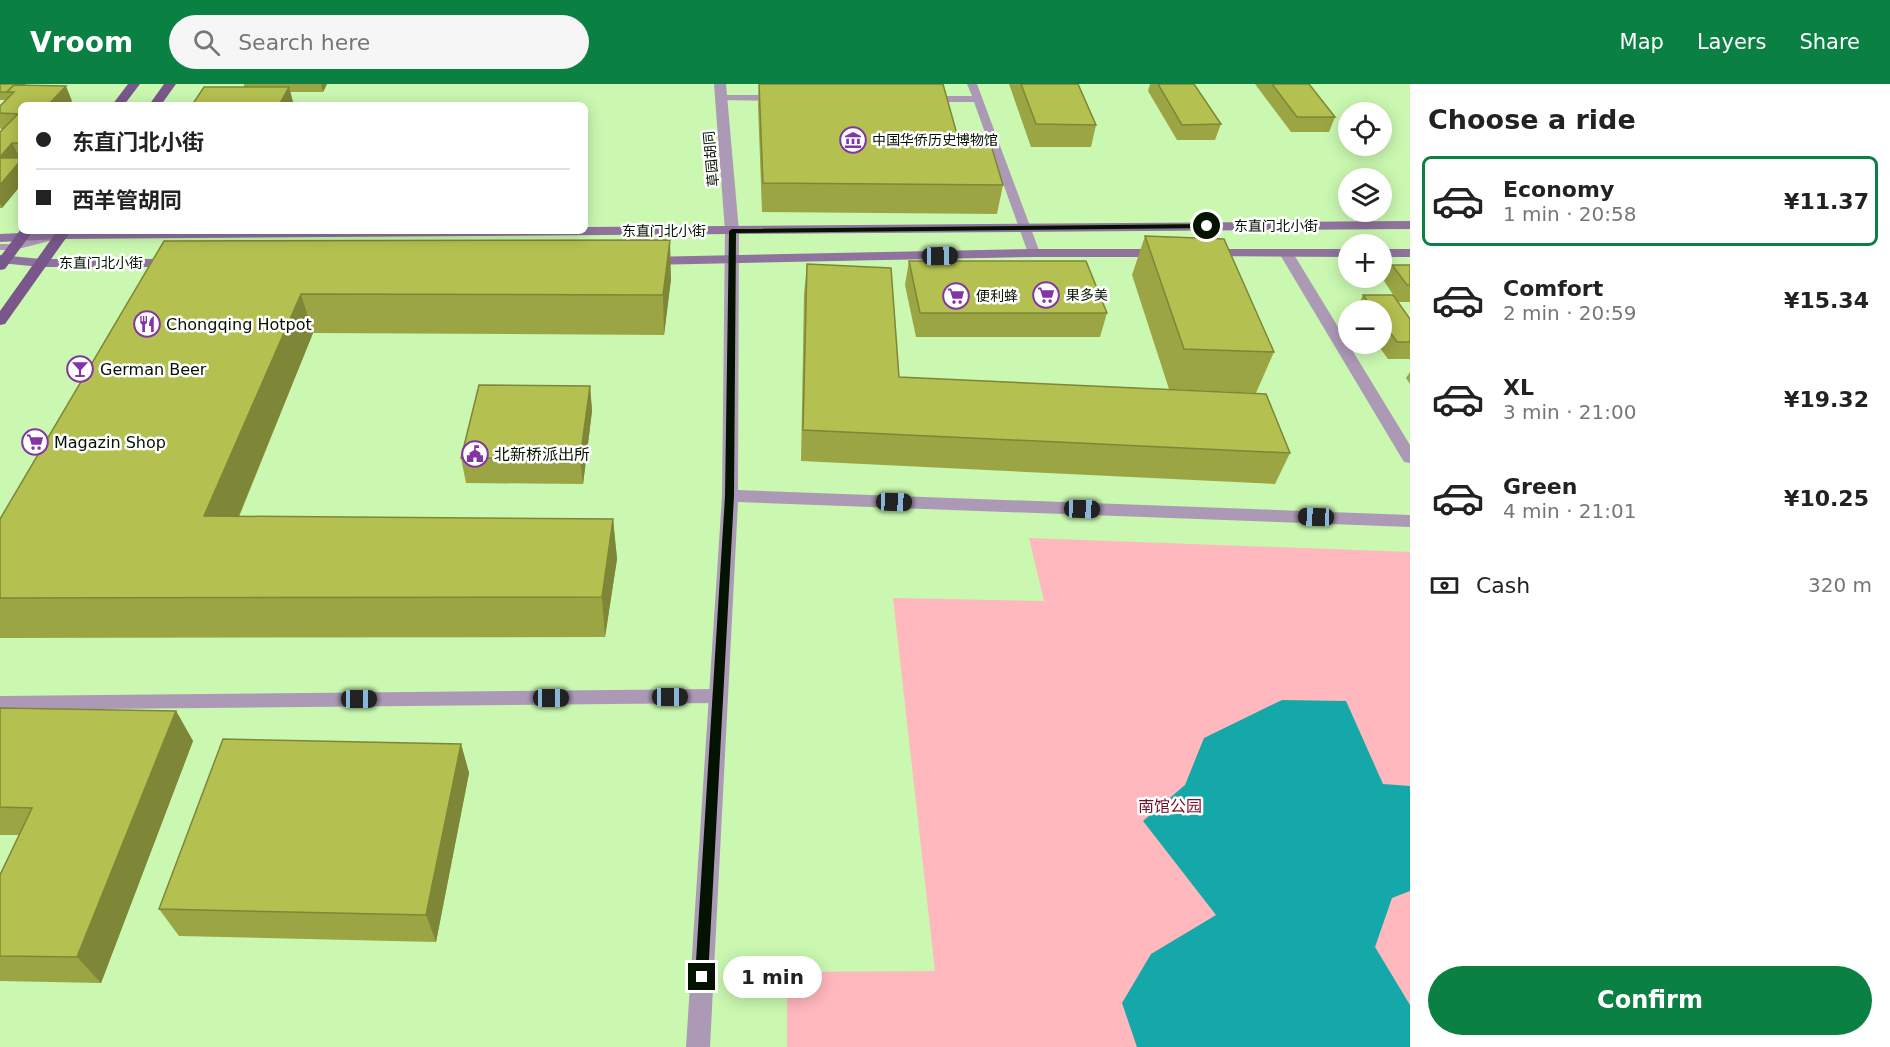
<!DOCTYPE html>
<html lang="en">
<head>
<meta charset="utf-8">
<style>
	:root { --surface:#fff; --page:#f6f6f6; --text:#222; --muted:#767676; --line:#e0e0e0; --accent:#0b8043 }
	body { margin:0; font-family:"DejaVu Sans","Noto Sans SC",sans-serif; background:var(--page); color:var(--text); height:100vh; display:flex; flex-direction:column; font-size:22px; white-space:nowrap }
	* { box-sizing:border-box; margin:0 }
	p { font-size:20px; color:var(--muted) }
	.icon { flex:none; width:33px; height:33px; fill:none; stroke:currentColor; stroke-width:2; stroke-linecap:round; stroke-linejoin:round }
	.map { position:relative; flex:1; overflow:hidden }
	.drawer { display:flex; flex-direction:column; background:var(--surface); width:480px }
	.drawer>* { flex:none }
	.guide { position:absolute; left:18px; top:18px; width:570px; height:132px; border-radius:9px; box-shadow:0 3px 15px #0003; display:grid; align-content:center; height:132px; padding:0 18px; background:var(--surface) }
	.controls { position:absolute; left:1338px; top:18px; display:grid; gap:12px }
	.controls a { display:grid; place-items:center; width:54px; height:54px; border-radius:50%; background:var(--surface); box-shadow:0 3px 15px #0003; font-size:30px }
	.end { position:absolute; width:27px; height:27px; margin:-14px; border:8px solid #041200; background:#fff; box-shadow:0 0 0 3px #fff }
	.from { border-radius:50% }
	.bubble { position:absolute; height:42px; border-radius:21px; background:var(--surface); box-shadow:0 3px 15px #0003; font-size:20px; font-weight:800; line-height:42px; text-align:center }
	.car { position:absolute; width:18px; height:36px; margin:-18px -9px; border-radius:8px; box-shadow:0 0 4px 2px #0007; background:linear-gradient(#222 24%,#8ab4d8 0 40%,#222 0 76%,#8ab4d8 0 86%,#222 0) }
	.guide b { display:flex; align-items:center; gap:21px; height:57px; font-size:22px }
	.guide b+b { border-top:2px solid var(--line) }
	.guide i { width:15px; height:15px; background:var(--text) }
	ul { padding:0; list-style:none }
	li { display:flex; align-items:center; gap:18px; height:90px; margin:0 12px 9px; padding:0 6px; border:3px solid transparent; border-radius:9px }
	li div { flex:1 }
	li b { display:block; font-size:22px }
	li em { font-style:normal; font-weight:800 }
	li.selected { border-color:var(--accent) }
	li>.icon { width:54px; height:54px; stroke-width:1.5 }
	h2 { padding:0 18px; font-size:27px; line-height:72px }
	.pay { display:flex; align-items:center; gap:15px; height:66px; padding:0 18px; font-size:22px }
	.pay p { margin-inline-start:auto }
	.button { display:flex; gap:12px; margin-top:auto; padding:12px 18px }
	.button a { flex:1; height:69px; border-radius:36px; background:var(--accent); color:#fff; font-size:24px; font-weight:800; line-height:69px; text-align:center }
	header { display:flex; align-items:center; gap:36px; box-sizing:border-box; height:84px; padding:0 30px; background:var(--accent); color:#fff }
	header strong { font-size:28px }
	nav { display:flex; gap:33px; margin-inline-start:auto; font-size:21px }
	.search { width:420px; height:54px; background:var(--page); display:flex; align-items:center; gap:15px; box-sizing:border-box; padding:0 21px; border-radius:33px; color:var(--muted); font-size:22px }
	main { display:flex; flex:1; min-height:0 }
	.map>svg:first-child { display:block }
	.green { fill:#ffb8bd }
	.water { fill:#14a8a8 }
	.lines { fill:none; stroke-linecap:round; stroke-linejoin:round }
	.service { fill:#ac99b6; fill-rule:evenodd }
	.minor { fill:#ac99b6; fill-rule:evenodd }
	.secondary { fill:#8f729d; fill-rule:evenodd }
	.primary { fill:#7a578b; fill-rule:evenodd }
	.wall { fill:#9ba544 }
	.shaded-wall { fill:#7e8637 }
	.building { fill:#b4c04f; stroke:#7e8637; stroke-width:1.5 }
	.route { fill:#041200 }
	.labels { text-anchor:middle; stroke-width:5; stroke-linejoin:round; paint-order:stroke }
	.far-poi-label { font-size:14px; fill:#041200; stroke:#fff; text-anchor:start }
	.far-street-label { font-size:14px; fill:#041200; stroke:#fff }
	.poi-label { font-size:16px; fill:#041200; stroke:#fff; text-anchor:start }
	.park-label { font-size:16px; fill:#750e27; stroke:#fff }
</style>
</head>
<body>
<header>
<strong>Vroom</strong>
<div class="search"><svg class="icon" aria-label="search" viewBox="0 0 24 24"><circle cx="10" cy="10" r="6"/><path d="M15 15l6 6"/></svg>Search here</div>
<nav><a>Map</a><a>Layers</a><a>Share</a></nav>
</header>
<main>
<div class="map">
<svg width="1410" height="963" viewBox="0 0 1410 963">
	<rect width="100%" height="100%" fill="#caf8b0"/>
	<path class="green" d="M1029,454L1410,468V963H787V888L935,887L893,514L1044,517Z"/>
	<path class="water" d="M1282,616L1346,617L1383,700L1410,702V807L1392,814L1375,863L1410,921V963H1137L1122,919L1151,870L1216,831L1143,737L1185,701L1204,654Z"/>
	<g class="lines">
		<g class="service">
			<path d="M967,0H977L1040,169L1038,171L1034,172L1028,169L974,18H926L921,15L926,12H972Z"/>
			<path d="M721,11H779L784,14L779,17L718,16L716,14Z"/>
			<path d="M61,148L65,149V153L14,166H0V160H14Z"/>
			<path d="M718,605L724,607L726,612L724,617L718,619L0,626V612Z"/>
		</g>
		<g class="minor">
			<path d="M714,0H726L739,147L738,406L1410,431V443L738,418L710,963H686L722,412L725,147Z"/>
			<path d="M1286,165L1293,169L1410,361V379L1404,378L1279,169Z"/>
		</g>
		<g class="secondary">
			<path d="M1410,137V145L61,155L0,158V150L61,147H585V143Z"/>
			<path d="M1034,165H1162L1169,169L1162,173H1034L647,181L640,177L647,173Z"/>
			<path d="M1208,165H1348V173L1203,172L1201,169Z"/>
			<rect x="1382" y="165" width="28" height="8"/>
			<path d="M0,171L41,175H175L182,179L175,183H41L0,179Z"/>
		</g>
		<g class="primary">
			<path d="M128,0H140L124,21H112Z"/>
			<path d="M164,0H176L161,21H149Z"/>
			<path d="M21,145V147H33L5,185L0,186V173Z"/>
			<path d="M57,147H71L5,240L0,241V227Z"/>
		</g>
	</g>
	<g class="wall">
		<path d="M0,0L31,1L72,17L21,21V101L2,124H0V48L4,45H1L0,44V22L6,16H0Z"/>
		<path d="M244,0H327L323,8H290L244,3Z"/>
		<path d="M759,0H943L960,61L1003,101L997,130L762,128L758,21Z"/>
		<path d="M1009,0H1078L1096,41L1091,63H1031Z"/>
		<path d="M1150,0H1194L1221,40L1215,56H1177L1148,7Z"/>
		<path d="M1255,0H1309L1335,33L1329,48H1291Z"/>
		<path d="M1145,152L1274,268L1256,309L1169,305L1132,191Z"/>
		<path d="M164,157L671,195L664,251L313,249L239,433L613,435L617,475L605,553L0,554V435Z"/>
		<path d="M909,177L1107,229L1100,253H916L905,201Z"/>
		<path d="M807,180L899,293L1290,369L1275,400L801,377L804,210Z"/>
		<path d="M1392,181H1410V218H1398L1384,197Z"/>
		<path d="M1363,211L1410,235V275H1388L1377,260H1382V226H1356Z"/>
		<path d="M1410,288V300L1406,294Z"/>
		<path d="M590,302L592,327L583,400L466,399L461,374Z"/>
		<path d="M0,624L176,627L193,657L101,899L0,897V791L19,751H0Z"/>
		<path d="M461,660L469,689L436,858L179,852L159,825Z"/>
	</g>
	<g class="shaded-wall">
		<path d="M321,0H327L323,8Z"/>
		<path d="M66,2L72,17L68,21H48Z"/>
		<path d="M289,3L294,21H279Z"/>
		<path d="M12,59L20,74L0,77V73Z"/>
		<path d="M21,76V101L2,124L0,119V101Z"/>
		<path d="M670,156L671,195L664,251L663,211Z"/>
		<path d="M301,210L313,249L222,473L204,432Z"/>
		<path d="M590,302L592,327L583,400L580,375Z"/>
		<path d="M613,435L617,475L605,553L602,513Z"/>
		<path d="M176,627L193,657L101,899L77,873Z"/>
		<path d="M461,660L469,689L436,858L426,831Z"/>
	</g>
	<g class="building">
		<path d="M0,0H25L24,1H14L7,8H14H0Z"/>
		<path d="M759,0H943L960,61H991L1003,101L763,99Z"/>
		<path d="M1021,0H1078L1096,41L1036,40Z"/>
		<path d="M1158,0H1194L1221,40L1182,41Z"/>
		<path d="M1272,0H1309L1335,33H1297Z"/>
		<path d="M14,1L66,2L48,21H21V59H12L0,73V48L18,30L0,29V22L14,8H7Z"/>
		<path d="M204,3H289L279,21H192Z"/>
		<path d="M0,74H21V76L0,101Z"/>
		<path d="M1145,152L1224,155L1274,268L1184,265Z"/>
		<path d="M670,156L663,211L301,210L204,432L613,435L602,513L0,514V435L164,157Z"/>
		<path d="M909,177H1086L1107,229H920Z"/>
		<path d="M807,180L891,184L899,293L1266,310L1290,369L803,346Z"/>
		<path d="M1392,181H1410V201H1407Z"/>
		<path d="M1363,211H1393L1410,235V258H1397L1382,237V226H1374Z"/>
		<path d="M479,301L590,302L580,375L461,374Z"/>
		<path d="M0,624L176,627L77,873L0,872V791L32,724L0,723Z"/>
		<path d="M223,655L461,660L426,831L159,825Z"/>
	</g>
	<path class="route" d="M1207,140L1209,144L736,149L734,412L708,893L706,897L702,899L697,897L695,893L725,412L729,147L732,145Z"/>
	<defs>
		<g id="museum-ring" transform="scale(1.35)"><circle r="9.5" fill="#fff" stroke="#8435a5" stroke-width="1.5"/><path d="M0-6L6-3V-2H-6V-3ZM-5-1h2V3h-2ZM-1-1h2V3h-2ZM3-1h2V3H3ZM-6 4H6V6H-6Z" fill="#8435a5"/></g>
		<g id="supermarket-ring" transform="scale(1.35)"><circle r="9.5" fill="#fff" stroke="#8435a5" stroke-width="1.5"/><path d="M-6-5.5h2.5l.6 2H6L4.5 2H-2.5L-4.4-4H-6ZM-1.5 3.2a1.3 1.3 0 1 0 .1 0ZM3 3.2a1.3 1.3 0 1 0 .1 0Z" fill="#8435a5"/></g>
		<g id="restaurant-ring" transform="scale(1.35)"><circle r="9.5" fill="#fff" stroke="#8435a5" stroke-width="1.5"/><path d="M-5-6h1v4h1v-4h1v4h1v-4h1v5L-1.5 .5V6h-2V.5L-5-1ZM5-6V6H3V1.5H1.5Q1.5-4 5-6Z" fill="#8435a5"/></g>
		<g id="bar-ring" transform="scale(1.35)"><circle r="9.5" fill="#fff" stroke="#8435a5" stroke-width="1.5"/><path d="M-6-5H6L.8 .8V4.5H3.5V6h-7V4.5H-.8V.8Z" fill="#8435a5"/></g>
		<g id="civic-ring" transform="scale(1.35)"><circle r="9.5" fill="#fff" stroke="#8435a5" stroke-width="1.5"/><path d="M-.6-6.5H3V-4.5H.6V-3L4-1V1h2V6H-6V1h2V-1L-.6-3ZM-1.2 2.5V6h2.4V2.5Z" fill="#8435a5"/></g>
	</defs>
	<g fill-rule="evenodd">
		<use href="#museum-ring" x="853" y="56"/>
		<use href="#supermarket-ring" x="1046" y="211"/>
		<use href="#supermarket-ring" x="956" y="212"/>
		<use href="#restaurant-ring" x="147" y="240"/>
		<use href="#bar-ring" x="80" y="285"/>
		<use href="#supermarket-ring" x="35" y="358"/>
		<use href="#civic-ring" x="475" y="370"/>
	</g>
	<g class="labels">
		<g class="far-poi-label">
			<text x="872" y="61">中国华侨历史博物馆</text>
			<text x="1066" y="216">果多美</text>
			<text x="976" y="217">便利蜂</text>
		</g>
		<g class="far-street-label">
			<text transform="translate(711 75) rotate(-95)" y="5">草园胡同</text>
			<text x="1276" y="147">东直门北小街</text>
			<text x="664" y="152">东直门北小街</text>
			<text x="101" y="184">东直门北小街</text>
		</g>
		<g class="poi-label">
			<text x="166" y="246">Chongqing Hotpot</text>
			<text x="100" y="291">German Beer</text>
			<text x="54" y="364">Magazin Shop</text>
			<text x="494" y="376">北新桥派出所</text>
		</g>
		<g class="park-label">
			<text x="1170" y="728">南馆公园</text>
		</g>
	</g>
</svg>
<div class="controls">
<a><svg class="icon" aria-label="locate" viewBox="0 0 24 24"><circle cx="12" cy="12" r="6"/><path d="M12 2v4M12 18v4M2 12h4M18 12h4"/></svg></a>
<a><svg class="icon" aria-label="layers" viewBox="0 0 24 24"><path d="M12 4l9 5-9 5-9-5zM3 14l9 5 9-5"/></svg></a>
<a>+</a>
<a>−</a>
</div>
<i class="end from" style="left:1207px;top:142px"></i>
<i class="end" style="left:702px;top:893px"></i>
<div class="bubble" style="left:723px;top:872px;width:99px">1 min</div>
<i class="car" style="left:940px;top:172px;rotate:89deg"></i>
<i class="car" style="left:894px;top:418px;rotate:92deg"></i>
<i class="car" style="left:1082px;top:425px;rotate:92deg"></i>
<i class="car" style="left:1316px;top:433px;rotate:272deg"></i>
<i class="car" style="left:670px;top:613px;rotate:90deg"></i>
<i class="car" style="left:551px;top:614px;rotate:90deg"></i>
<i class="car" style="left:359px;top:615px;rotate:90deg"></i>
<div class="guide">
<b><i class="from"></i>东直门北小街</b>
<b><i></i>西羊管胡同</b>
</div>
</div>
<section class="drawer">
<h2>Choose a ride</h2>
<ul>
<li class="selected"><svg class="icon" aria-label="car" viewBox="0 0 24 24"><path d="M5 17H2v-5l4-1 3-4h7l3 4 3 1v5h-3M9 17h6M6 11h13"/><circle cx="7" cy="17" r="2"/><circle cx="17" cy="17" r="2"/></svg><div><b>Economy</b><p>1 min · 20:58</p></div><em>¥11.37</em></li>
<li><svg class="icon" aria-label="car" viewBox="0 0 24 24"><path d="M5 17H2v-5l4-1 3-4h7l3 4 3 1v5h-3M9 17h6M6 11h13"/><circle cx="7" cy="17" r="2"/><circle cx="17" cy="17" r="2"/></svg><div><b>Comfort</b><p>2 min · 20:59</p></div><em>¥15.34</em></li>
<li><svg class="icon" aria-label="car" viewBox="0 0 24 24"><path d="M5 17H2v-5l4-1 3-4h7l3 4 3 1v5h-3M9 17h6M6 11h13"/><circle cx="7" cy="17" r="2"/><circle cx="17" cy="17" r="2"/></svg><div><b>XL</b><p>3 min · 21:00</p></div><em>¥19.32</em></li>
<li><svg class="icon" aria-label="car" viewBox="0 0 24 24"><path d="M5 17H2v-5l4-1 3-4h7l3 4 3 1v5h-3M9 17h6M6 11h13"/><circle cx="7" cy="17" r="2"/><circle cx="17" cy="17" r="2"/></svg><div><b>Green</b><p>4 min · 21:01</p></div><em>¥10.25</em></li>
</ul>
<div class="pay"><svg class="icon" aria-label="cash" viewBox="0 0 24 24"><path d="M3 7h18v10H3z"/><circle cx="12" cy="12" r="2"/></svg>Cash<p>320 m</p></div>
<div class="button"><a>Confirm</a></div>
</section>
</main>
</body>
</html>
